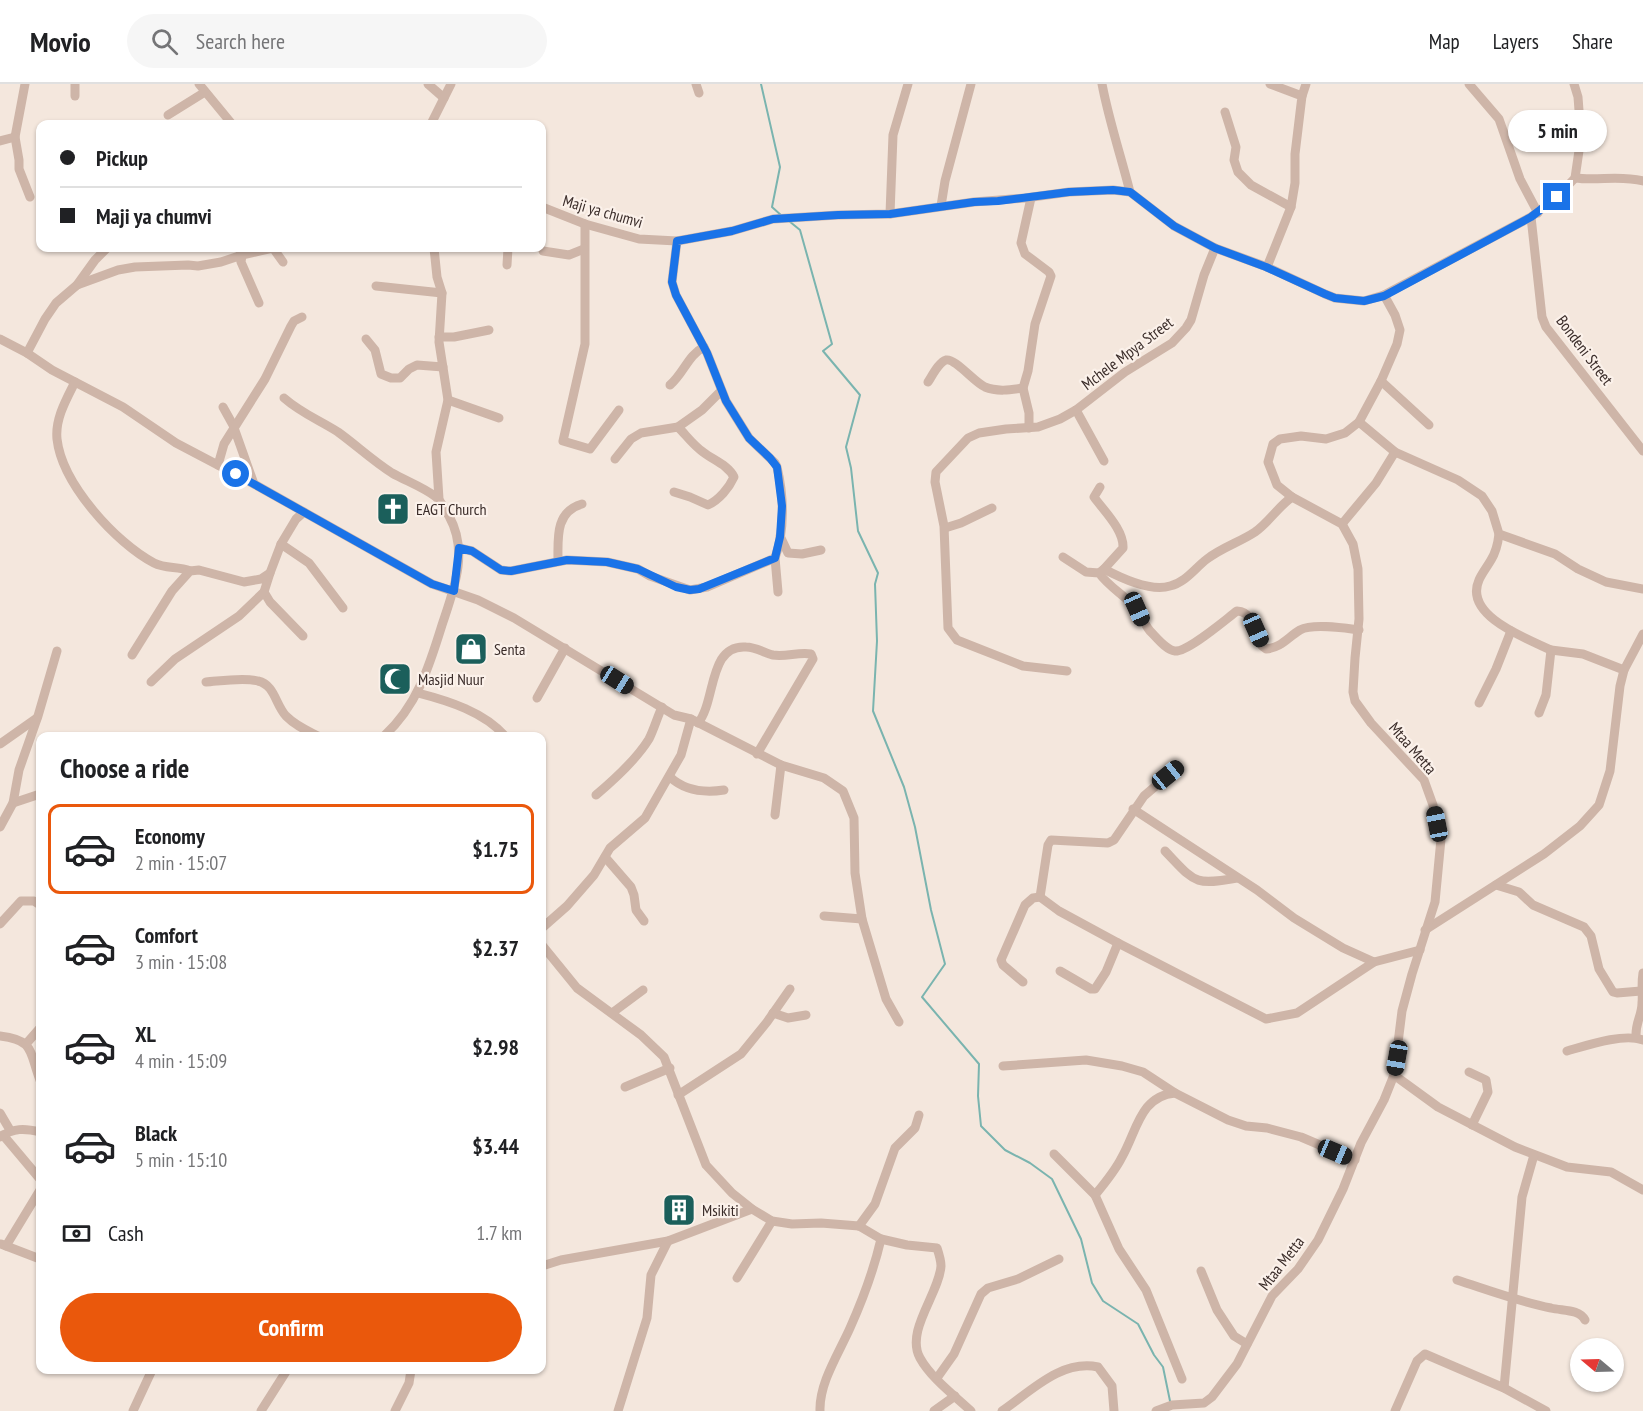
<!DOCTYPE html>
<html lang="en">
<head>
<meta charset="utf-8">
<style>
	:root { --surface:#fff; --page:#f6f6f6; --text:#202124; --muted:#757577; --line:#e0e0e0; --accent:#ea580c }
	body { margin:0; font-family:"PT Sans Narrow",sans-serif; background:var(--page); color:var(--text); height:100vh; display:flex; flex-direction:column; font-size:22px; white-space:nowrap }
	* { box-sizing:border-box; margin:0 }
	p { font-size:20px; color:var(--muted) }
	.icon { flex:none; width:33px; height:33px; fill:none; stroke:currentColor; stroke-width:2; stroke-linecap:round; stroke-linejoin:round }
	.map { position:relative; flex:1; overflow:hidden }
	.details { position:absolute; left:36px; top:648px; width:510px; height:642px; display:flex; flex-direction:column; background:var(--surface); border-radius:12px; box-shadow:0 2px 4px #0004 }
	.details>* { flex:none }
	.hud { position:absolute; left:36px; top:36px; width:510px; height:132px; border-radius:12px; box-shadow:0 2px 4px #0004; display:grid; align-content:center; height:132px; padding:0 24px; background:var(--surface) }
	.needle { width:39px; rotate:289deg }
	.fabs { position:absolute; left:1570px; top:1254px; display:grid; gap:12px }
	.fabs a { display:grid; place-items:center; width:54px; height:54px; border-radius:50%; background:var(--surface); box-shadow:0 2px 4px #0004; font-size:30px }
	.end { position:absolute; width:27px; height:27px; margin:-14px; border:8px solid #1a73e8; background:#fff; box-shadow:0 0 0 3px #fff }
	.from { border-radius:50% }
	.bubble { position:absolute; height:42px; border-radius:21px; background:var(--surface); box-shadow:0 2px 4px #0004; font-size:20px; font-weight:700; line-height:42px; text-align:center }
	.car { position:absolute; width:18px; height:36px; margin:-18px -9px; border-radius:8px; box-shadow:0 0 4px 2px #0007; background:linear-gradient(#222 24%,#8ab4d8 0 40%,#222 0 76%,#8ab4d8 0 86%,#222 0) }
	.hud b { display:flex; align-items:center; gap:21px; height:57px; font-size:22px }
	.hud b+b { border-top:2px solid var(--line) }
	.hud i { width:15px; height:15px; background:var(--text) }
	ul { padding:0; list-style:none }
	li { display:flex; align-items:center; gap:18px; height:90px; margin:0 12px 9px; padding:0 12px; border:3px solid transparent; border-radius:12px }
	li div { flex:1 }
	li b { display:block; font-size:22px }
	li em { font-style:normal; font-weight:700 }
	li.active { border-color:var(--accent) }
	li>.icon { width:54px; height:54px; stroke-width:1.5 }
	h2 { padding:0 24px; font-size:27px; line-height:72px }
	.pay { display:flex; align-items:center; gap:15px; height:66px; padding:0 24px; font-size:22px }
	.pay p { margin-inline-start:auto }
	.cta { display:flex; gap:12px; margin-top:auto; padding:12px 24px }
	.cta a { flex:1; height:69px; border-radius:36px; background:var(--accent); color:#fff; font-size:24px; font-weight:700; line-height:69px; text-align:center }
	header { display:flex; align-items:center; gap:36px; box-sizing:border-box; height:84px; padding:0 30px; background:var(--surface); border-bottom:2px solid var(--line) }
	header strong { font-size:28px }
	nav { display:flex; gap:33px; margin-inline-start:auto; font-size:21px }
	.search { width:420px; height:54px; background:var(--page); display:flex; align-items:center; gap:15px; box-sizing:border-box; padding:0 21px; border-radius:33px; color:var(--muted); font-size:22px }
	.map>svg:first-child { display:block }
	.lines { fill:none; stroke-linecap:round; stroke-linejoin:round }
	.stream { stroke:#7ab4af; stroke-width:2 }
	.minor { stroke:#ceb5a8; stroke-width:9 }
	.route { stroke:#1a73e8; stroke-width:8 }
	.labels { text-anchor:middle; stroke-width:4.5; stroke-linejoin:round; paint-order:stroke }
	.street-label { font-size:16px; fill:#3a2c29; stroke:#fbf1ea }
	.poi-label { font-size:16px; fill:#3a2c29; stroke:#fbf1ea; text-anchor:start }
</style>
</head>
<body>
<header>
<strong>Movio</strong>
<div class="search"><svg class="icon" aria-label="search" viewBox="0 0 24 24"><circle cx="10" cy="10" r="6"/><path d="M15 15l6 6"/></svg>Search here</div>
<nav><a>Map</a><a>Layers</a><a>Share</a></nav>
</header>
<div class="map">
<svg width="1643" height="1327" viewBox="0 0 1643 1327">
	<rect width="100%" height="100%" fill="#f4e7dd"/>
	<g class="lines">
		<g class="stream">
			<path d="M761,0L780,83L772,123L782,132"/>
			<path d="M789,137L800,146L832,260L823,267L860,311L846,363L851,384L858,447L878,489L875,500L877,557L873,627L904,703L915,743L931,826L945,880L922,913L979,980L978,1012L981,1042L1005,1066L1030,1079L1052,1095L1081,1155L1092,1199L1103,1217L1138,1240L1154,1271L1163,1283L1170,1317"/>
		</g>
		<g class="minor">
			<path d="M25,0L15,53L19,76V85L30,113"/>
			<path d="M75,0V12"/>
			<path d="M199,0L232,40"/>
			<path d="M428,0L444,14"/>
			<path d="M696,0L699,9"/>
			<path d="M1102,0C1109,37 1121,72 1130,108"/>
			<path d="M1469,0L1499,35L1520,95L1538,129"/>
			<path d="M1302,12L1306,0"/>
			<path d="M1225,28L1236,63L1234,76L1238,88L1251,101L1291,123"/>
			<path d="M168,31L205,8"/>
			<path d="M431,40L451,0"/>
			<path d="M0,57L15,53"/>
			<path d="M1575,94C1598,97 1620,91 1643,97"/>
			<path d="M941,122L945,97L971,0"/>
			<path d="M542,123L585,140L639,155L677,157L732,147L773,135L838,131L890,130L974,118L1025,114L1069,108L1113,106L1130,108L1174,142L1215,164L1267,183L1325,210L1335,214L1364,217L1384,211L1531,133L1557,113L1575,94L1581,53L1578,13L1574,0"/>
			<path d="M890,130L893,51L908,0"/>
			<path d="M1531,133L1542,233L1546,243L1643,367"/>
			<path d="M585,140V260L563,357L590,365L619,326"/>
			<path d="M239,164L242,171L273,164L283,178"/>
			<path d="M434,164L437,193L442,209L439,258L448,316L436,368L439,415"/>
			<path d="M543,167L569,171L584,165"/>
			<path d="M507,181L508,164"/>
			<path d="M1267,183L1291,123L1295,99V70L1302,12L1270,0"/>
			<path d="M77,201L118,186L135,183L188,181L198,182L221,178L242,171L241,178L259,219"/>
			<path d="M376,202L442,209"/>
			<path d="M439,253H454L489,246"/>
			<path d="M0,255L27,269L52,286L123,323L176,359L254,400L432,500L478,516L514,534L674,631L691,635L781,681L824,694L843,707L854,734L855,789L862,835L886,915L899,938"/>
			<path d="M366,255L375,266L381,290L391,294H400L409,285L417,281L443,283"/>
			<path d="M27,269L45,235L56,219L77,201L95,176L107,164"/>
			<path d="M1381,297L1429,341"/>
			<path d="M75,298C66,316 55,335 57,355C62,400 116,459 154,479C166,485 178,482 190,487"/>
			<path d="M928,298C932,292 939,278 946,276C955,274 974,298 985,303C997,308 1010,306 1023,304L1028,287L1035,240L1051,192L1049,188L1025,170L1021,159L1031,114"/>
			<path d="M670,301C684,289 688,271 704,263"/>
			<path d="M1023,304L1029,329V344"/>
			<path d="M284,314C301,329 319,336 338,348C356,361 373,377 392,389C406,397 423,403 436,413C442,418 445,426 449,432C469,468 454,505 442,541C429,583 417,622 384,652"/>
			<path d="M448,316L499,334"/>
			<path d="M223,323L233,341L254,400"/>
			<path d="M1076,326L1104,377"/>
			<path d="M1359,338L1395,368L1458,396L1482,412L1492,427L1499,450L1555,470L1578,485L1606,498L1643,505"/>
			<path d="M615,375L631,355L641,349L678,343L702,326L721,307"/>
			<path d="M218,381L224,360L265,295L291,242L294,237L302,233"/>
			<path d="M1100,403L1094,413C1104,427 1124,446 1123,464L1104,485"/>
			<path d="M674,408L690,413L708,421C719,416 729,404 734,393C728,381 713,376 703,368C693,361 686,351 678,343"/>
			<path d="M1342,440L1376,399L1395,368"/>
			<path d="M945,444L961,439L992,424"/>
			<path d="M1499,450C1498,459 1496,468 1491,476C1487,483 1482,489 1479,496C1463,532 1528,555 1551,566L1546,611L1539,629"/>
			<path d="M780,452L788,469L802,470L821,466"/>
			<path d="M281,460L309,479L343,524"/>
			<path d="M459,464L472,467L501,486L511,487L567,476L607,478L638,485L650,492L690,506L707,503L775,474C785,446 784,412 777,383L775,379L749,354L726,317L707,269L676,211L672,198L677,157"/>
			<path d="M1063,473L1086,488L1099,489C1109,503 1124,511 1136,524C1142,531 1144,540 1150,547C1157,554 1166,566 1175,567C1188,568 1226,535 1237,527C1253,527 1257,550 1262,562L1266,565C1281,564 1288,553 1300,546C1313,539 1344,544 1359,546"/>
			<path d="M775,474L778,508"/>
			<path d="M558,477C558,454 555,428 582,420"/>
			<path d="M270,489L264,508L270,518L303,552"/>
			<path d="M1099,489L1104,485C1121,494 1151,508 1170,502C1186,498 1195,484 1207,475C1223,463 1240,458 1255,448C1269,438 1278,423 1292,413"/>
			<path d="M1551,566L1583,570L1624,586"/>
			<path d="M132,571L172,507L190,487L199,486L244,498L261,495L270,489L281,460L296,435L304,428"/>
			<path d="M1067,587L1023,582L957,556L948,544L944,442L935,398L936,388L968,354L979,349L1006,345L1038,343L1060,335L1076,326L1125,288L1172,259L1186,244L1191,236L1204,191L1215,164"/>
			<path d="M151,598L175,575L239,532L264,508"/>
			<path d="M206,598C220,597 244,593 258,597C275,601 275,620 286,632C296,642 306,646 318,652"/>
			<path d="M418,609C449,617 484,628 505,652"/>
			<path d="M537,614L565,564"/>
			<path d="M1479,619L1496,585L1511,547"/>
			<path d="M698,639C716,618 708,560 746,563C756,563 764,569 773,571C786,573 798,568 811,570L813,575L757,670"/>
			<path d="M0,660L37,634"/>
			<path d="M670,693C685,707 704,709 724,706"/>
			<path d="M596,711C615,695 636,676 649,655C654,645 657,634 662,623"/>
			<path d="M13,719L40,710"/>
			<path d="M1133,725L1257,806L1294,834L1343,864L1374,878L1420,866"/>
			<path d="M775,731L781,681"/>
			<path d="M0,743L13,719L19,686L38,632L57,567"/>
			<path d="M1165,767C1195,798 1193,802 1237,794"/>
			<path d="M605,773L631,803L634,811L636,826L644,837"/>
			<path d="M1496,801L1519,808L1533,821L1584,843L1591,852L1599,885L1613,908L1617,909L1641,907"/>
			<path d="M1040,813L1059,827L1118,859L1266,935L1297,929L1374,878"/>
			<path d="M824,832L862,835"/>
			<path d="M0,840L21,817H34L40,821"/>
			<path d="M542,844L567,822L594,791L610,764L645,734L681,671L691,635"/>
			<path d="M1425,846L1544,770L1580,742L1599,721L1610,687L1620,602L1624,586L1643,550"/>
			<path d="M542,861L577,904L641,951L664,973L706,1081L732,1109L752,1125L772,1137L792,1140L821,1139L859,1142L881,1155C874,1185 863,1215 850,1244C839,1269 819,1299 820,1327"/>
			<path d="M1060,887L1091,905H1095L1106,888L1118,859"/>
			<path d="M1023,898L1003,881L1001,876L1025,821L1033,814L1040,813L1048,761L1051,756L1108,759L1114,756L1144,712L1178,683"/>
			<path d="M612,929L643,906"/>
			<path d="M773,929L788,934L806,931"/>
			<path d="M0,952C35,956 29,968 40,996"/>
			<path d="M1636,954C1635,938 1642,932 1642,919C1643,909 1641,901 1643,889"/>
			<path d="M26,960L40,944"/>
			<path d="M1567,967C1588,961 1623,949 1643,956"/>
			<path d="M1003,982L1086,976L1122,982L1143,988L1175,1009L1228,1036L1246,1042L1267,1044L1301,1053L1355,1076"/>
			<path d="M1469,988L1486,996L1488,1008L1472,1041"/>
			<path d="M1394,991L1438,1023L1515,1063L1567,1083L1611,1088L1643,1106"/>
			<path d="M625,1003L670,984"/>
			<path d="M678,1011L741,970L767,938L790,905"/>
			<path d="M0,1029L10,1046"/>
			<path d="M3,1051L40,1095"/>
			<path d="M0,1053C14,1044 24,1044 40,1048"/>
			<path d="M1054,1070L1095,1111L1119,1165L1146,1206L1182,1295"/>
			<path d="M1095,1111C1105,1099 1115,1087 1122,1073C1137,1047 1140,1012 1175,1009"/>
			<path d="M859,1142L875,1120L895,1064L915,1044L919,1031"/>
			<path d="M881,1155L907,1161L937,1164C939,1170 941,1176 941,1182C939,1210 905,1247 920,1274C931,1294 954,1311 971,1327"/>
			<path d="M1,1160L40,1175"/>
			<path d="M6,1162L40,1106"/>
			<path d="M542,1182L561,1176L668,1157L752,1125"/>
			<path d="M1201,1187L1217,1226L1234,1252L1247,1260"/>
			<path d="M737,1194L772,1137"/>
			<path d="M1457,1196C1488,1206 1520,1218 1551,1224C1563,1227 1579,1225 1585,1236"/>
			<path d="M937,1294L954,1270L981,1210L988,1204L1018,1195L1059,1175"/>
			<path d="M1504,1304L1522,1113L1534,1071"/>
			<path d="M133,1327L152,1286"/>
			<path d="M261,1327L287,1286"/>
			<path d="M395,1327L409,1299L411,1286"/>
			<path d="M618,1327L647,1234L651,1191L668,1157"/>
			<path d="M934,1327L955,1312"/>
			<path d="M1002,1327C1030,1308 1061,1275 1098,1283L1112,1302L1114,1327"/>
			<path d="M1156,1327L1172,1321L1204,1319L1212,1313L1237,1280L1272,1212L1298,1185L1318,1156L1343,1105L1361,1059L1384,1016L1394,991L1402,927L1412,890L1435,818L1441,755L1433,721L1424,696L1371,639L1355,617L1353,608L1355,574L1359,535L1358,485L1353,460L1342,440L1292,413L1277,401L1268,378L1273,360L1280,355L1301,352L1326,355L1345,349L1359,338L1381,297L1397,260L1400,246L1395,231L1384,211"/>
			<path d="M1395,1327L1417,1277L1425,1270L1504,1304L1546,1327"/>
		</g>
	</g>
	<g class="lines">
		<path class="route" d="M236,390L432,500L454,507L459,464L472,467L501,486L511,487L567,476L607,478L638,485L676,503L690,506L699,505L775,474L780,453L782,422L777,383L770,374L749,354L726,317L707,269L676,211L672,198L677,157L732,147L773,135L838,131L890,130L974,118L998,117L1069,108L1113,106L1130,108L1174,142L1215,164L1266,183L1325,210L1335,214L1364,217L1384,212L1531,133L1557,113"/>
	</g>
	<defs>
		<g id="church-square" transform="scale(1.725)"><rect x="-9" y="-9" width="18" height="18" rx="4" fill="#1b5f5b" stroke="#fbf1ea"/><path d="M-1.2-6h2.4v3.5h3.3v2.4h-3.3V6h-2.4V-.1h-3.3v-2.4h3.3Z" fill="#fff"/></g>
		<g id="shop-square" transform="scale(1.725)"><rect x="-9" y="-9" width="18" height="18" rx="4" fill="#1b5f5b" stroke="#fbf1ea"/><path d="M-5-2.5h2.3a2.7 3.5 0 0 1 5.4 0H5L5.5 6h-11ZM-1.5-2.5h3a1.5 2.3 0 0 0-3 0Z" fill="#fff"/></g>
		<g id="mosque-square" transform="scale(1.725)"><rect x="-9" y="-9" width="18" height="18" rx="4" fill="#1b5f5b" stroke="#fbf1ea"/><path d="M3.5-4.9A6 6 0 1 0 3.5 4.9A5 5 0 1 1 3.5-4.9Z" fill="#fff"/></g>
		<g id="building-square" transform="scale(1.725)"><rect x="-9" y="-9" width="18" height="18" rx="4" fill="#1b5f5b" stroke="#fbf1ea"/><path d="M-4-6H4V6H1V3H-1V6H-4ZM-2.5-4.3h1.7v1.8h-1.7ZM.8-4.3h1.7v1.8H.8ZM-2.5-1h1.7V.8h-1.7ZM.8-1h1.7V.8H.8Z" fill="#fff"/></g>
	</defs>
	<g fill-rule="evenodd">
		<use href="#church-square" x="393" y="425"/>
		<use href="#shop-square" x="471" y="565"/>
		<use href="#mosque-square" x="395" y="595"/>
		<use href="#building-square" x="679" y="1126"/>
	</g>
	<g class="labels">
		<g class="street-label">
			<text transform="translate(603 127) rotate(16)" y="6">Maji ya chumvi</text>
			<text transform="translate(1585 266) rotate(53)" y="6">Bondeni Street</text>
			<text transform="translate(1127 269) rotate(-37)" y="6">Mchele Mpya Street</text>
			<text transform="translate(1413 664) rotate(49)" y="6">Mtaa Metta</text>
			<text transform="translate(1281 1179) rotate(-52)" y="6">Mtaa Metta</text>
		</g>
		<g class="poi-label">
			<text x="416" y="431">EAGT Church</text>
			<text x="494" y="571">Senta</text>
			<text x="418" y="601">Masjid Nuur</text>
			<text x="702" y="1132">Msikiti</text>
		</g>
	</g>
</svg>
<div class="fabs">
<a><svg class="needle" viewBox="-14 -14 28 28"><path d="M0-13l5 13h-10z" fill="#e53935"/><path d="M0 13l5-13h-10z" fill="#757577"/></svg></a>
</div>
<i class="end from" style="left:236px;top:390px"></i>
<i class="end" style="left:1557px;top:113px"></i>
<div class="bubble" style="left:1508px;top:26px;width:99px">5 min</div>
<i class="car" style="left:1137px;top:525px;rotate:156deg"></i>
<i class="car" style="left:1256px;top:546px;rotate:156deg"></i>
<i class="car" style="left:617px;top:596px;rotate:122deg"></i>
<i class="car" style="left:1168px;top:691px;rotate:51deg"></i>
<i class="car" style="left:1437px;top:740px;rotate:349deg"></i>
<i class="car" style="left:1397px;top:974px;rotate:190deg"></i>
<i class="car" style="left:1335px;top:1068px;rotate:113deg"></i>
<div class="hud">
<b><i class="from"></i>Pickup</b>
<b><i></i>Maji ya chumvi</b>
</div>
<section class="details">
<h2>Choose a ride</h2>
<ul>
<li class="active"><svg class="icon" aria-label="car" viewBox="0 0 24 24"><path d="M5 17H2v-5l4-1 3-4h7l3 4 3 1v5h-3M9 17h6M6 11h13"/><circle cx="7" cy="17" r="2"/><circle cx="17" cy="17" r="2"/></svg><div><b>Economy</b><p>2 min · 15:07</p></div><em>$1.75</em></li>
<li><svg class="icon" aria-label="car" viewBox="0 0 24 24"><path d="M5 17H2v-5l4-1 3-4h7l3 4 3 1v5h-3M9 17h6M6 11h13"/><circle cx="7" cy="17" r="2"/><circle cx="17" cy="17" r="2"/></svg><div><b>Comfort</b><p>3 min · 15:08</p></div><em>$2.37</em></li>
<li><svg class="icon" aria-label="car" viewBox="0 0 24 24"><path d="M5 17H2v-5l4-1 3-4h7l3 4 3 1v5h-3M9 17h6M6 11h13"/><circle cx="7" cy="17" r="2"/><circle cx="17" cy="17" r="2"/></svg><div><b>XL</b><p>4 min · 15:09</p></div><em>$2.98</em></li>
<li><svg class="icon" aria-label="car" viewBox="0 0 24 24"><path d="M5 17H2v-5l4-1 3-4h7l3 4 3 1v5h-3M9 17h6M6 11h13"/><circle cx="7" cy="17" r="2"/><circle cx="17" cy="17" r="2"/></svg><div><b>Black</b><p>5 min · 15:10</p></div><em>$3.44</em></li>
</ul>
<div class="pay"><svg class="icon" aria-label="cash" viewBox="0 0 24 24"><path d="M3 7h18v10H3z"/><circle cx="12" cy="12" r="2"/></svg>Cash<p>1.7 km</p></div>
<div class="cta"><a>Confirm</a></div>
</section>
</div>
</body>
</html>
